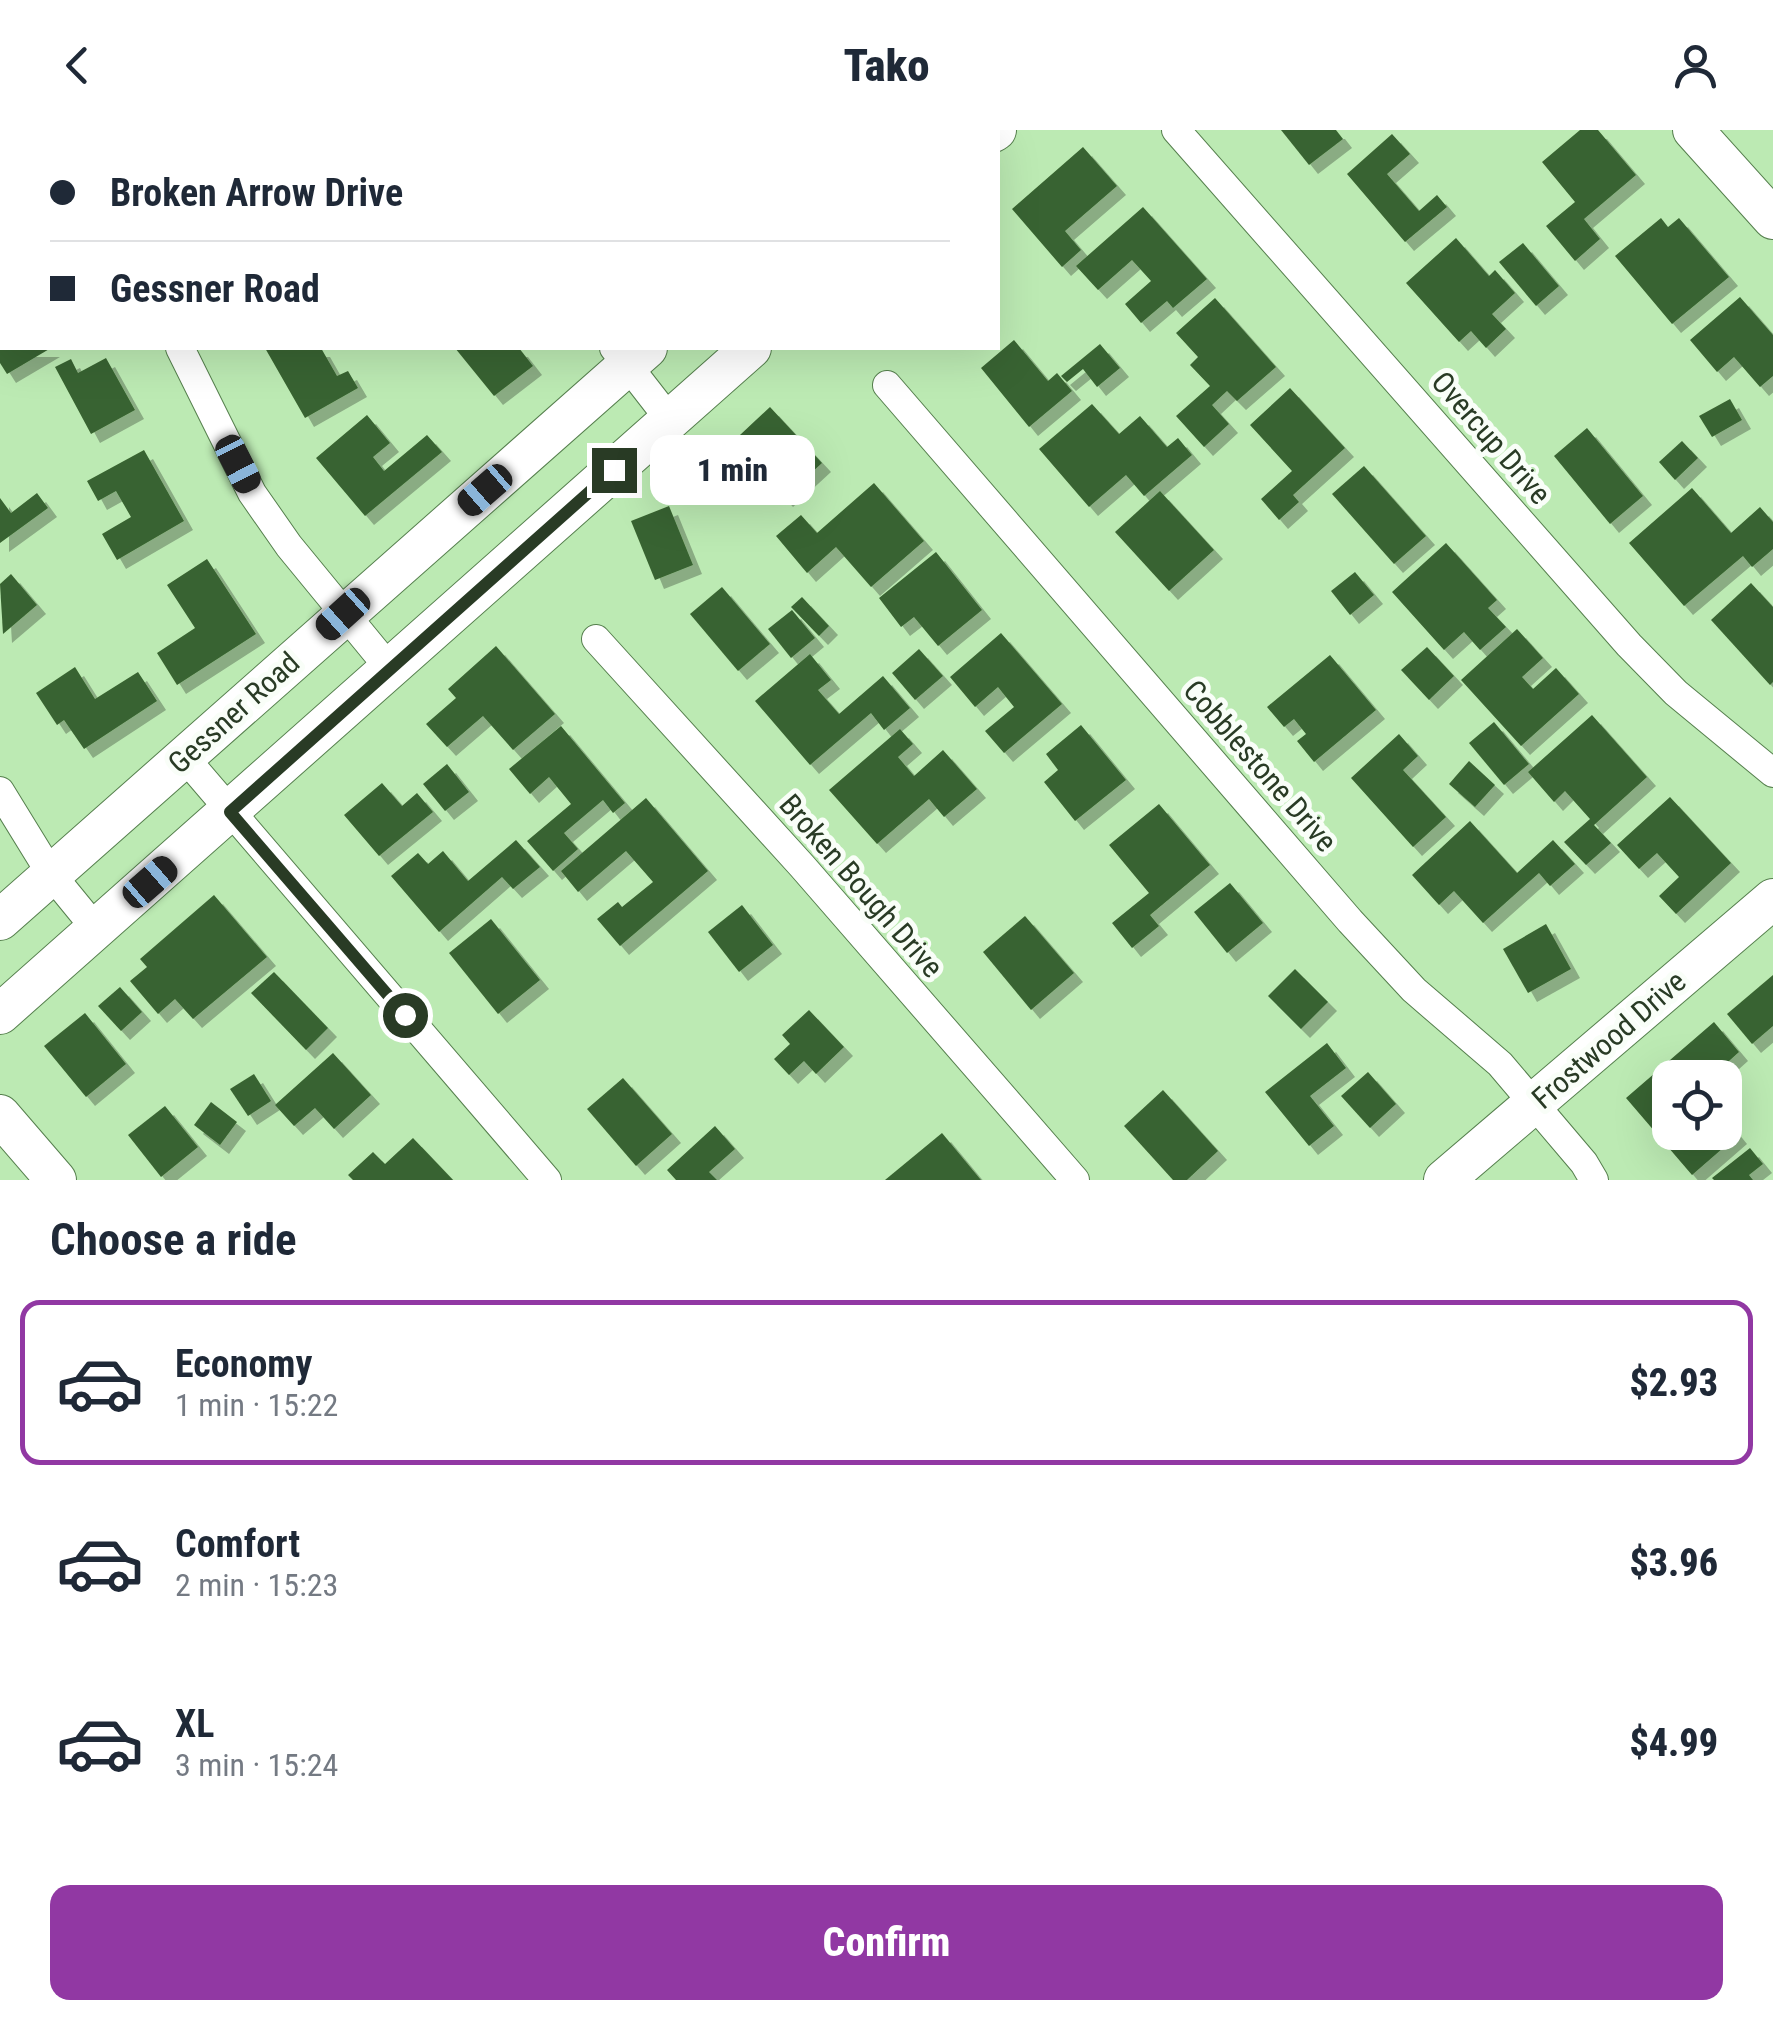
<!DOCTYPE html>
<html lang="en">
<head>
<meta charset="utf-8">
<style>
	:root { --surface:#fff; --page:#f2f2f3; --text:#1f2937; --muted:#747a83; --line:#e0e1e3; --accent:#9138a3 }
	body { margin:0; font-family:"Roboto Condensed",sans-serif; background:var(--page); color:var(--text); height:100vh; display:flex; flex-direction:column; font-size:38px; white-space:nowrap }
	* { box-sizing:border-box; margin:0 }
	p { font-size:32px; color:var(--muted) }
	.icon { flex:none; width:55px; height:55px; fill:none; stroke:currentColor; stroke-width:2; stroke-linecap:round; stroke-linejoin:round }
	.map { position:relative; height:1050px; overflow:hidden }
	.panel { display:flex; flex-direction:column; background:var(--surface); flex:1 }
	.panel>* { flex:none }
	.top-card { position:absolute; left:0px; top:0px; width:1000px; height:220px; box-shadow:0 10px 40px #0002; display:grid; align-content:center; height:220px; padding:0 50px; background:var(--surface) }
	.controls { position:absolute; left:1652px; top:930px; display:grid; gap:20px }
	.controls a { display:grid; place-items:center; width:90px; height:90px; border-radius:20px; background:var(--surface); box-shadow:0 10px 40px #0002; font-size:50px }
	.end { position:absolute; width:45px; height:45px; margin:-22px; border:12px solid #293b25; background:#fff; box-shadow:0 0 0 5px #fff }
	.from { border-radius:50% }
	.bubble { position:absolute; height:70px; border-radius:20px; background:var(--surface); box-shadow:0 10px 40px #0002; font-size:32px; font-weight:800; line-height:70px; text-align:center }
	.car { position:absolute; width:30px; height:60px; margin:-30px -15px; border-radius:12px; box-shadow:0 0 8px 2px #0007; background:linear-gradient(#222 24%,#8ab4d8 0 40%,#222 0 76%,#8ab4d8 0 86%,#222 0) }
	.top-card b { display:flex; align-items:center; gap:35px; height:95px; font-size:38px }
	.top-card b+b { border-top:2px solid var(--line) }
	.top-card i { width:25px; height:25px; background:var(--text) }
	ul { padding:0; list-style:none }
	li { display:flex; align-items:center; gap:30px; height:165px; margin:0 20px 15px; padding:0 30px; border:5px solid transparent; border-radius:20px }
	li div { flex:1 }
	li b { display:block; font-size:38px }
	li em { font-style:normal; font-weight:800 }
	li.selected { border-color:var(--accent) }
	li>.icon { width:90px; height:90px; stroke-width:1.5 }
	h2 { padding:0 50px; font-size:45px; line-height:120px }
	.action { display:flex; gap:20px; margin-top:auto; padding:20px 50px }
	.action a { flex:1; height:115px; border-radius:20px; background:var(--accent); color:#fff; font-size:40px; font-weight:800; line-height:115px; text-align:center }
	header { display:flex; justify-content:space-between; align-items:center; height:130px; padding:0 50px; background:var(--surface); font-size:45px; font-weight:800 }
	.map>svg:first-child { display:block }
	.building { fill:#396430; filter:url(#shadow) }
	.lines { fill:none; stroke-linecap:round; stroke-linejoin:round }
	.street-casing { stroke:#557f4d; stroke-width:30 }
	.secondary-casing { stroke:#557f4d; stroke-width:42 }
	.street { stroke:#fff; stroke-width:28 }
	.secondary { stroke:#fff; stroke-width:40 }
	.route { stroke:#293b25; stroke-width:12 }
	.labels { text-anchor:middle; stroke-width:10; stroke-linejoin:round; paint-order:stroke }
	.street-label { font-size:30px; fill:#293b25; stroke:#f9fef8 }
</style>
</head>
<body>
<header><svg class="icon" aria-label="back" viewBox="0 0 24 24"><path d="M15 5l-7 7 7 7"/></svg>Tako<svg class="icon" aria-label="person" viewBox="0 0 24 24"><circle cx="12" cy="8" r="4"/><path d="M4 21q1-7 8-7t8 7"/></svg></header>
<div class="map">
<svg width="1773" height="1050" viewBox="0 0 1773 1050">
	<defs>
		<filter id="shadow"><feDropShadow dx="9" dy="9" stdDeviation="0" flood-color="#0004"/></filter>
	</defs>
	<rect width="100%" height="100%" fill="#bceab3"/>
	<g class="building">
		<path d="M1281,0H1336L1343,9L1309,35Z"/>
		<path d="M1580,0H1598L1636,45L1584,89L1600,109L1575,131L1546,96L1575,72L1542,32Z"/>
		<path d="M1392,4L1410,24L1387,44L1419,81L1437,65L1447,77L1405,112L1347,44Z"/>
		<path d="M1083,17L1117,56L1065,101L1081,120L1062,137L1012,79Z"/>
		<path d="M1143,77L1207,149L1173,178L1167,171L1141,193L1125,174L1151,151L1132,130L1098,160L1076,136Z"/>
		<path d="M1661,88L1668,97L1679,88L1729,147L1672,194L1615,126Z"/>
		<path d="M1456,108L1489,146L1495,140L1515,163L1492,184L1506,199L1486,218L1471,201L1459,212L1406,153Z"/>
		<path d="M1523,113L1559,156L1536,176L1499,132Z"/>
		<path d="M1740,167L1773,205V246L1760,257L1734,227L1717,242L1690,210Z"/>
		<path d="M1215,168L1276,237L1237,271L1227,261L1212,275L1229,294L1204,317L1176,286L1210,256L1190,235L1198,227L1176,203Z"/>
		<path d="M1014,210L1048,251L1057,243L1072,261L1029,297L981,238Z"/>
		<path d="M1100,214L1120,238L1097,257L1083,239L1067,252L1061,246Z"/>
		<path d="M0,218H51L7,244L0,233Z"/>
		<path d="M265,218H321L337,246L348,241L358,258L305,288Z"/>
		<path d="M455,218H519L533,236L494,266Z"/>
		<path d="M106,228L135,280L91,304L55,237L71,229L78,243Z"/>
		<path d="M1290,258L1345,318L1293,365L1299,372L1279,390L1261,369L1292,341L1250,295Z"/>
		<path d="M1730,269L1742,290L1712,307L1699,286Z"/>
		<path d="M1092,274L1119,304L1140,286L1167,317L1178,308L1192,325L1144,366L1126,345L1089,377L1039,319Z"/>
		<path d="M770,277L822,333L784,368L754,335L730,358L709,334Z"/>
		<path d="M367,285L390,313L373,327L384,341L427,305L442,322L365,386L316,328Z"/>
		<path d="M1587,298L1643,366L1610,394L1554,326Z"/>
		<path d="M1682,311L1698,328L1675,350L1659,332Z"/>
		<path d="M144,320L184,391L117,430L102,404L131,387L116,361L98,371L87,351Z"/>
		<path d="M1364,336L1426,406L1394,434L1332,364Z"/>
		<path d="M874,353L924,411L871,457L836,417L807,443L776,406L801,385L817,403Z"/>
		<path d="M1692,358L1731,403L1760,377L1773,392V419L1752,437L1743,426L1684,476L1629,413Z"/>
		<path d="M1160,361L1214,420L1169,461L1115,402Z"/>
		<path d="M37,363L48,378L0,413V368L11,383Z"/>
		<path d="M669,376L693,435L655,450L631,391Z"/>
		<path d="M1446,413L1497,470L1488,478L1506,497L1480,520L1464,502L1444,520L1392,462Z"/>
		<path d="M936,422L982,480L938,516L914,487L901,497L879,468Z"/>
		<path d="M207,429L256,504L177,555L157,523L195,498L167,455Z"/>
		<path d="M1355,442L1374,465L1350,485L1331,461Z"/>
		<path d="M11,444L37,475L3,504L0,454Z"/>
		<path d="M1751,453L1773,477V552L1770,555L1711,490Z"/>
		<path d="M722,457L770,514L738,541L690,484Z"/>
		<path d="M802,467L829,496L819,506L791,477Z"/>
		<path d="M792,480L815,508L791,528L768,499Z"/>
		<path d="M1517,499L1543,528L1522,547L1533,559L1556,538L1579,564L1521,616L1461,550Z"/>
		<path d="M1001,503L1062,574L1004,623L985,601L1014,577L998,557L975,577L950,547Z"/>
		<path d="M496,516L555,584L513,620L483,586L447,617L426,594L456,568L448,559Z"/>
		<path d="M1427,517L1454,546L1429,570L1401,540Z"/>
		<path d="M919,519L943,546L915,570L892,543Z"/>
		<path d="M810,524L831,550L818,560L839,584L883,546L910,578L884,600L871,583L810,635L755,571Z"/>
		<path d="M1330,525L1376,580L1314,632L1297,611L1306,604L1294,589L1284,597L1267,577Z"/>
		<path d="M75,537L95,569L138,542L157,571L84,619L64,590L57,595L36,563Z"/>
		<path d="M1592,585L1647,647L1594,695L1611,713L1586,735L1564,712L1590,689L1565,661L1554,672L1528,642Z"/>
		<path d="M1494,592L1529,634L1504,655L1469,613Z"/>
		<path d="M1081,595L1126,650L1075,691L1044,652L1058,640L1046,624Z"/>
		<path d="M561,596L625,673L613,683L603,670L564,703L578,719L553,741L527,711L571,674L549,647L530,664L509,639Z"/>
		<path d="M900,599L913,614L898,627L914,646L943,620L977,659L944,687L929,669L877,714L829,660Z"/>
		<path d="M1399,604L1418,626L1403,640L1446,687L1413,717L1351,648Z"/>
		<path d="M1469,631L1495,655L1475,677L1449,654Z"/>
		<path d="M447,634L469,662L445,681L423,654Z"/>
		<path d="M382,653L402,676L417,663L433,682L379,726L344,685Z"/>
		<path d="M1670,667L1731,733L1676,784L1659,766L1679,747L1657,723L1639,739L1617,715Z"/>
		<path d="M646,668L708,741L620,816L597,789L618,772L622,777L653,752L626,721L578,762L561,741Z"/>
		<path d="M1159,674L1210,735L1150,785L1159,796L1132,818L1112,793L1149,763L1109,715Z"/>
		<path d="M1470,691L1517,743L1553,710L1575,734L1550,756L1539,743L1483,793L1454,761L1439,775L1412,745Z"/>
		<path d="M516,710L540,737L513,759L502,747L439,802L391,746L418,723L428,734L443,721L468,751Z"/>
		<path d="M1230,753L1263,793L1227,823L1194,782Z"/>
		<path d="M214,765L267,827L193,889L175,869L158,884L130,851L147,837L140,829Z"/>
		<path d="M742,775L773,815L739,842L708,802Z"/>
		<path d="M1025,786L1074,843L1031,880L983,822Z"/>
		<path d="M491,789L540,850L498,884L449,823Z"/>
		<path d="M1546,794L1571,839L1528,863L1503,819Z"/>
		<path d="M1295,839L1328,872L1301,899L1268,866Z"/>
		<path d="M274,842L328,898L306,920L251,863Z"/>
		<path d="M1773,845V896L1752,914L1727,884Z"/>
		<path d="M120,857L142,882L121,901L98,876Z"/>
		<path d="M809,880L844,917L816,944L804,931L789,945L774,929L790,914L782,905Z"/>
		<path d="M85,883L126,934L86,967L44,916Z"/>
		<path d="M1714,892L1739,922L1710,948H1670V1002H1725V989L1738,1005L1692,1045L1626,968Z"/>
		<path d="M1327,913L1346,938L1310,966L1334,996L1309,1016L1265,962Z"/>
		<path d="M333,923L371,965L334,999L315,978L294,996L275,975Z"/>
		<path d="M1368,942L1396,974L1370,998L1341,966Z"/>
		<path d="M254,944L271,971L248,986L230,959Z"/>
		<path d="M623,948L672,1004L636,1036L587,979Z"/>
		<path d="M1163,960L1218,1021L1187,1050H1173L1124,996Z"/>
		<path d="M211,972L237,992L220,1015L194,995Z"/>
		<path d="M165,976L198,1017L161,1047L128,1005Z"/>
		<path d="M715,996L735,1019L709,1042L717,1050H676L667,1040Z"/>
		<path d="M942,1003L981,1050H885Z"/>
		<path d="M413,1008L453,1050H353L348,1045L373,1022L385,1034Z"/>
		<path d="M1750,1018L1763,1034L1749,1045L1753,1050H1714L1712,1048Z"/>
	</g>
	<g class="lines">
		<g class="street-casing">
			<g id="street">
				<path d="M72,0L73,2"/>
				<path d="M491,0L492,2"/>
				<path d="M945,0L947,2"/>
				<path d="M1176,0L1629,515L1676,563L1773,643"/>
				<path d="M180,218L252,363L289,416L390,539"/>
				<path d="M614,218L670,290"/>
				<path d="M887,255L1350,791L1414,860L1500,934L1584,1033L1594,1050"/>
				<path d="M596,509L802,736L1075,1050"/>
				<path d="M185,628L547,1050"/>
				<path d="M0,661L51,744L96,799"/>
			</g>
		</g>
		<g class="secondary-casing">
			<g id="secondary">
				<path d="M1693,0L1773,89"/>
				<path d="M890,2L893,0"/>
				<path d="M993,2L996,0"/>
				<path d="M0,790L647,218"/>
				<path d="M0,884L751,218"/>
				<path d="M0,985L56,1050"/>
				<path d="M1444,1050L1773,769"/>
			</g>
		</g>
		<use href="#street" class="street"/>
		<use href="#secondary" class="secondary"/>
	</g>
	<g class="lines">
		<path class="route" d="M405,885L230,682L614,340"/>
	</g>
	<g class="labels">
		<g class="street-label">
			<text transform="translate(1491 308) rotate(49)" y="10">Overcup Drive</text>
			<text transform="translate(234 583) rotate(-42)" y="10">Gessner Road</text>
			<text transform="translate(1260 636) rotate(49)" y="10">Cobblestone Drive</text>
			<text transform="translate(861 756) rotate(49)" y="10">Broken Bough Drive</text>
			<text transform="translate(1609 910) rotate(-41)" y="10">Frostwood Drive</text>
		</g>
	</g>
</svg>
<div class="controls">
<a><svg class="icon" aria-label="locate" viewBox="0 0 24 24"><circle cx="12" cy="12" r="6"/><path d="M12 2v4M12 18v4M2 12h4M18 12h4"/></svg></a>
</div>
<i class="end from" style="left:405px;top:885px"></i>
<i class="end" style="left:614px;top:340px"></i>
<div class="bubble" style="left:650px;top:305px;width:165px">1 min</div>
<i class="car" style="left:238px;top:334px;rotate:153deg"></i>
<i class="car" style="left:485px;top:360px;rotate:229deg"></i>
<i class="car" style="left:343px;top:484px;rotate:228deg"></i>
<i class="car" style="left:150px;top:752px;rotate:49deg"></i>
<div class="top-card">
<b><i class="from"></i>Broken Arrow Drive</b>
<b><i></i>Gessner Road</b>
</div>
</div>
<section class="panel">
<h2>Choose a ride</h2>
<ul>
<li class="selected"><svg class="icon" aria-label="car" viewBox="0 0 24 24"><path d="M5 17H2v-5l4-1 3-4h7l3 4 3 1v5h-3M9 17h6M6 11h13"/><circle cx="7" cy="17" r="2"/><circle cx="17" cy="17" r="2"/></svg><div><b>Economy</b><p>1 min · 15:22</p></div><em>$2.93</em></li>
<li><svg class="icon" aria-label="car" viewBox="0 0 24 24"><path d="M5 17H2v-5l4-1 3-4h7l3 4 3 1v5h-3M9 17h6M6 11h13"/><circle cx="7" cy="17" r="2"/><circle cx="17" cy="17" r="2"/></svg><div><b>Comfort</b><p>2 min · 15:23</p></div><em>$3.96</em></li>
<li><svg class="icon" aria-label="car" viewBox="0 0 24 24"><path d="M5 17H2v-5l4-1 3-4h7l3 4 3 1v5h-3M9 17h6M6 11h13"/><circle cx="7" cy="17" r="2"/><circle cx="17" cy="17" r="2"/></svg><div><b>XL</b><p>3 min · 15:24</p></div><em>$4.99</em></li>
</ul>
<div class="action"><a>Confirm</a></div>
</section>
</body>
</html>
